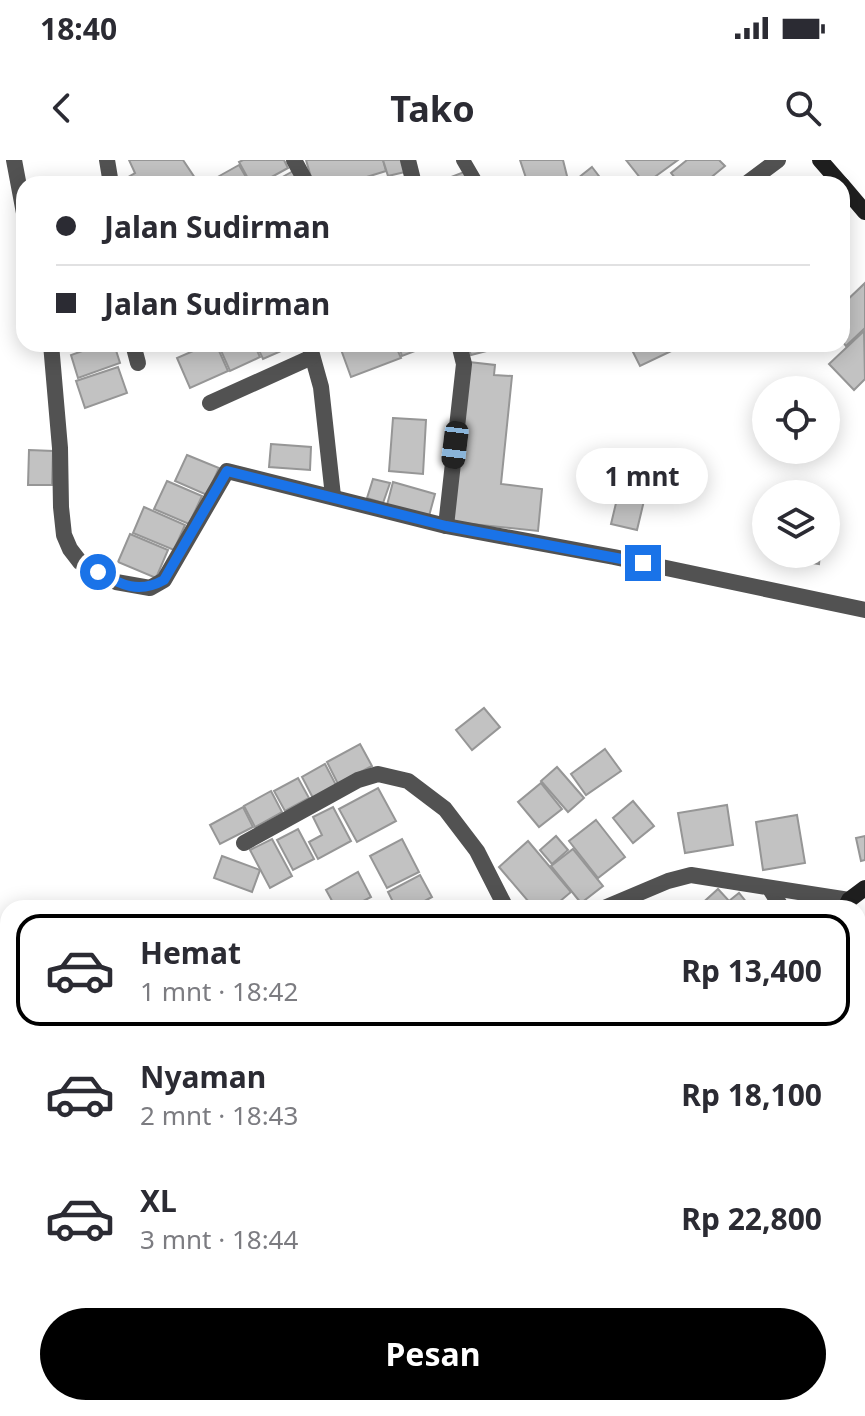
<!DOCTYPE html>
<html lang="id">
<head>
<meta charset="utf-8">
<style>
	:root { --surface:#fff; --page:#f7f7f7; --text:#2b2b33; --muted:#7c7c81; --line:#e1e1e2; --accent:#000 }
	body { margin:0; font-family:"Noto Sans",sans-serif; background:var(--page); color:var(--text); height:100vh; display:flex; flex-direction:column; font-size:30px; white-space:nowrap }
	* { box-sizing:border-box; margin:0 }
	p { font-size:26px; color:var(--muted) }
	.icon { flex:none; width:44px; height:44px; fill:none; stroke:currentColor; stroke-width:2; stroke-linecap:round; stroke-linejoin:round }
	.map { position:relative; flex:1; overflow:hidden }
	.side { position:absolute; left:0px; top:740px; width:866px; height:516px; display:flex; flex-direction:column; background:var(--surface); border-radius:24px 24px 0 0; box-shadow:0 4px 20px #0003 }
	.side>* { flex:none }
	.guide { position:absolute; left:16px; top:16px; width:834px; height:176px; border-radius:24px; box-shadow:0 4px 20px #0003; display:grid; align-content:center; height:176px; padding:0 40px; background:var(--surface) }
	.buttons { position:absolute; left:752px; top:216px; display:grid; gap:16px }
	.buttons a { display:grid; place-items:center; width:88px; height:88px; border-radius:50%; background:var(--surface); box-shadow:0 4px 20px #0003; font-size:40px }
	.end { position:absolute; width:36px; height:36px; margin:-18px; border:10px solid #1a73e8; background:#fff; box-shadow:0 0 0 4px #fff }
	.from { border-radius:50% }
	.bubble { position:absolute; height:56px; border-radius:28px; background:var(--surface); box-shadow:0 4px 20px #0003; font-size:26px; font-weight:700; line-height:56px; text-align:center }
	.car { position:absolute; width:24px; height:48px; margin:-24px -12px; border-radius:10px; box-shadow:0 0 6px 2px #0007; background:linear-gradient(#222 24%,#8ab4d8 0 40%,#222 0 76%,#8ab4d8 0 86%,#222 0) }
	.guide b { display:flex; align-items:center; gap:28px; height:76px; font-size:30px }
	.guide b+b { border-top:2px solid var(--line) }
	.guide i { width:20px; height:20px; background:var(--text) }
	ul { padding:14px 0 0; list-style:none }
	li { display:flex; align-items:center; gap:24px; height:112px; margin:0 16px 12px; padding:0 24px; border:4px solid transparent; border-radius:24px }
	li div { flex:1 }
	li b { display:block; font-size:30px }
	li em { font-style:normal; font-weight:700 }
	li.selected { border-color:var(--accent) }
	li>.icon { width:72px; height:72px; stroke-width:1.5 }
	.primary-button { display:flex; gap:16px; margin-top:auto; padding:16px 40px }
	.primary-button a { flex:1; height:92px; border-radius:48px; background:var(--accent); color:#fff; font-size:32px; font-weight:700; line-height:92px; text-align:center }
	.status { display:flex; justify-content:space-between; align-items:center; height:56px; padding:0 40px; background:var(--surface); direction:ltr }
	.status svg { height:22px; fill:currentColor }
	header { display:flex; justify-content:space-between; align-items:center; height:104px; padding:0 40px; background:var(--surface); font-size:36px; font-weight:700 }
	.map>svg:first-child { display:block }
	.building { fill:#c2c2c2; stroke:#969696; stroke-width:2 }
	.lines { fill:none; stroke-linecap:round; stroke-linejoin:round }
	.lane { stroke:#525252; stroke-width:14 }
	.street { stroke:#525252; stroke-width:16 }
	.secondary { stroke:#1f1f1f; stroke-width:16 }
	.route { stroke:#1a73e8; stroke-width:10 }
</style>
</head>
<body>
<div class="status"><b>18:40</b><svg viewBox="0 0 49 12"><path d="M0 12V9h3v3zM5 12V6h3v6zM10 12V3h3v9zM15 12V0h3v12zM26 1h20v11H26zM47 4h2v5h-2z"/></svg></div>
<header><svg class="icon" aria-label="back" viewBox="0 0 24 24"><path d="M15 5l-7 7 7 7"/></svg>Tako<svg class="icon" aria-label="search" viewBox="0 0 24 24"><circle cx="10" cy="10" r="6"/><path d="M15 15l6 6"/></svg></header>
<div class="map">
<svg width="865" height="1256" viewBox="0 0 865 1256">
	<rect width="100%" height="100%" fill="#fff"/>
	<g class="building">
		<path d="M183,0L195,18L185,24H126L123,20L135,13L129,0Z"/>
		<path d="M243,0H284L288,8L259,24H251L239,2Z"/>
		<path d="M306,0H383L386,11L344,24H313Z"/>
		<path d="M383,0H402L405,12L388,16Z"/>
		<path d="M520,0H563L569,24H528Z"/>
		<path d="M626,0H678L645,24Z"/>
		<path d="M687,0H719L725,6L703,24H680L671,13Z"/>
		<path d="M239,5L250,24H217L214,19Z"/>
		<path d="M592,7L605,24H575L573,22Z"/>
		<path d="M295,10L303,24H270Z"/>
		<path d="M464,12L467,24H433Z"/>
		<path d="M865,123V168L846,186L842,181V145Z"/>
		<path d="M864,171L865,219L854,230L829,204Z"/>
		<path d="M102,184H114L120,203L78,218L71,195Z"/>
		<path d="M209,184H216L228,211L190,228L177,198Z"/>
		<path d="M218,184H254L260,197L230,211Z"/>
		<path d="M256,184H297L263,199Z"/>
		<path d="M339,184H395L401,198L351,217Z"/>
		<path d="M398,184H433L402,196Z"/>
		<path d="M467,184H514L471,195Z"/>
		<path d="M629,184H686L640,206Z"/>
		<path d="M469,202L495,205L494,215L512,216L501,324L542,329L538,371L452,362Z"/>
		<path d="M118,207L127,233L85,248L76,221Z"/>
		<path d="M393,258L426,260L423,314L389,311Z"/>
		<path d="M271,284L311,287L310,310L269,307Z"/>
		<path d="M29,290L53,291L52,325H28Z"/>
		<path d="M187,295L219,308L207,335L175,321Z"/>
		<path d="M627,297L653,303L637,370L611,364Z"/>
		<path d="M373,319L390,323L383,343L367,338Z"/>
		<path d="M167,321L202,336L189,364L154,349Z"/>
		<path d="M393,322L435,334L429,356L387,345Z"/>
		<path d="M144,347L185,365L174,390L133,373Z"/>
		<path d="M130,374L168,390L156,418L118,402Z"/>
		<path d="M800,394H820L819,404L799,401Z"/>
		<path d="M484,548L500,567L472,590L456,570Z"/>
		<path d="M360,584L372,606L338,624L327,602Z"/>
		<path d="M605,589L621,611L586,635L571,614Z"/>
		<path d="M325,604L336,625L313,638L302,617Z"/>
		<path d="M557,607L584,638L568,652L541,621Z"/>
		<path d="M298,618L309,638L285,651L274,631Z"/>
		<path d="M541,623L562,649L539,667L518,642Z"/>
		<path d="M378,628L396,661L357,682L339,649Z"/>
		<path d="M271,631L282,652L255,667L244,646Z"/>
		<path d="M633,641L654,666L633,683L613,658Z"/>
		<path d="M727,645L733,685L685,693L678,653Z"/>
		<path d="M243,647L253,667L220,684L210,665Z"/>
		<path d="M333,647L351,681L318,699L309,682L322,675L313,657Z"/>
		<path d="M797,655L805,703L763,710L756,662Z"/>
		<path d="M596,660L625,697L598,718L569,681Z"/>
		<path d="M298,669L314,699L293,710L277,680Z"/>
		<path d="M556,676L568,690L552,704L540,690Z"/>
		<path d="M865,676V700L861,701L856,678Z"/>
		<path d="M272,679L292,716L270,728L250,690Z"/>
		<path d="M402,679L419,712L387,728L370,696Z"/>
		<path d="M528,681L571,732L552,748H534L499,707Z"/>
		<path d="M573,689L603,726L581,743L551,706Z"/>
		<path d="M222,696L260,710L252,732L214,718Z"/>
		<path d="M358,712L371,737L350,748H336L326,730Z"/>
		<path d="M420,715L432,737L412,748H396L388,732Z"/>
		<path d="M718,729L729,741L739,733L751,748H697Z"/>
		<path d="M0,792L8,803V825L0,831Z"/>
		<path d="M865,865V893L858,896V869Z"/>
		<path d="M8,1025V1056L0,1059V1028Z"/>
		<path d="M865,1086V1129L858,1119V1091Z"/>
		<path d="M865,1214V1242L858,1245V1217Z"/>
		<path d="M116,1248H155L159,1256H119Z"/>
		<path d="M167,1248H203L184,1256H171Z"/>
		<path d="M250,1248H282L270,1256H255Z"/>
		<path d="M287,1248H309L314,1256H284L281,1251Z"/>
		<path d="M309,1248H338L343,1256H314Z"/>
		<path d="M338,1248H367L368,1249L358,1256H343Z"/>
		<path d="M432,1248H471L475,1256H415Z"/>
		<path d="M676,1248H712V1249L702,1256H682Z"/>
		<path d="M726,1248H775V1249L765,1256H725L722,1251Z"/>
		<path d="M817,1248H845L846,1251L835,1256H821Z"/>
	</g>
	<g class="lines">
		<g class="lane">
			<path d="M463,0L477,24"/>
			<path d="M54,1256L69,1250"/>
		</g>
		<g class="street">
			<path d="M14,0L24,53"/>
			<path d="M107,0L111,24"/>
			<path d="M294,0L307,24"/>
			<path d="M408,0L414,24"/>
			<path d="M746,24L778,0"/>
			<path d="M51,184L60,288L61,347L64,375L70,389L80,402L116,422L150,428L164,420L227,311L446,366L614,397L865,450"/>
			<path d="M133,184L138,203"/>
			<path d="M309,184L321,227L333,336"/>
			<path d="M210,243L312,197"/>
			<path d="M446,366L464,204L459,184"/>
			<path d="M244,683L358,620L378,614L408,621L445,649L477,691L506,748"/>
			<path d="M770,729L782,748"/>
			<path d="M604,748L668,721L691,715L849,740"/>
			<path d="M858,851L865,847"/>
			<path d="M0,854L8,845"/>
			<path d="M0,871L8,884"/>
			<path d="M858,931L865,956"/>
			<path d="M0,1076L8,1072"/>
			<path d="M0,1201L8,1198"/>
			<path d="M224,1248L227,1256"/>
			<path d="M498,1248L505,1256"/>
			<path d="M649,1248L655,1256"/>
			<path d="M788,1248L792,1256"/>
		</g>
		<g class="secondary">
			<path d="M820,0L841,24"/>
			<path d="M842,25L865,52"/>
			<path d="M845,748L849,740L865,728"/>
			<path d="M858,816L865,822"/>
		</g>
	</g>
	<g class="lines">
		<path class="route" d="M98,412C121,425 139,434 164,420L227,311L446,366L643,403"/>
	</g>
</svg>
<div class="buttons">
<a><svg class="icon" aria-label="locate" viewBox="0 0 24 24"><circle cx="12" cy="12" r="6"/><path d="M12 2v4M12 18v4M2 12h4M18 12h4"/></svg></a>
<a><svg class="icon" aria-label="layers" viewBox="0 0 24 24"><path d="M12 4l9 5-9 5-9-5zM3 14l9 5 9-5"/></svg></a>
</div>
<i class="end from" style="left:98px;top:412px"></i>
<i class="end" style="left:643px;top:403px"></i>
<div class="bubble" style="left:576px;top:288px;width:132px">1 mnt</div>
<i class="car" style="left:455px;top:285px;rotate:187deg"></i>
<div class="guide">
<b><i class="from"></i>Jalan Sudirman</b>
<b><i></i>Jalan Sudirman</b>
</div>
<section class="side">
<ul>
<li class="selected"><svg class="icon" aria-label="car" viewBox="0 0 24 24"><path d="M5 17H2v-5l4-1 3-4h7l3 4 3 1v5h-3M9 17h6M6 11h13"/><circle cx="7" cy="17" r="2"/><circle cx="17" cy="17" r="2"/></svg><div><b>Hemat</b><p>1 mnt · 18:42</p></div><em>Rp 13,400</em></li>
<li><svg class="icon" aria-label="car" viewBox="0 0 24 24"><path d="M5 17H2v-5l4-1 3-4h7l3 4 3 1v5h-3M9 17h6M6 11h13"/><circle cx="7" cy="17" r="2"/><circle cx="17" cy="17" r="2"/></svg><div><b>Nyaman</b><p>2 mnt · 18:43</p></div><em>Rp 18,100</em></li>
<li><svg class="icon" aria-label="car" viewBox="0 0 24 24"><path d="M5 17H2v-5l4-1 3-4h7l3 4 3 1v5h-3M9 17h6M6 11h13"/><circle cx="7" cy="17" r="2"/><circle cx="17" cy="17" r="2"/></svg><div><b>XL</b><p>3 mnt · 18:44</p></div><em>Rp 22,800</em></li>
</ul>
<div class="primary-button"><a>Pesan</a></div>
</section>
</div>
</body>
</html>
